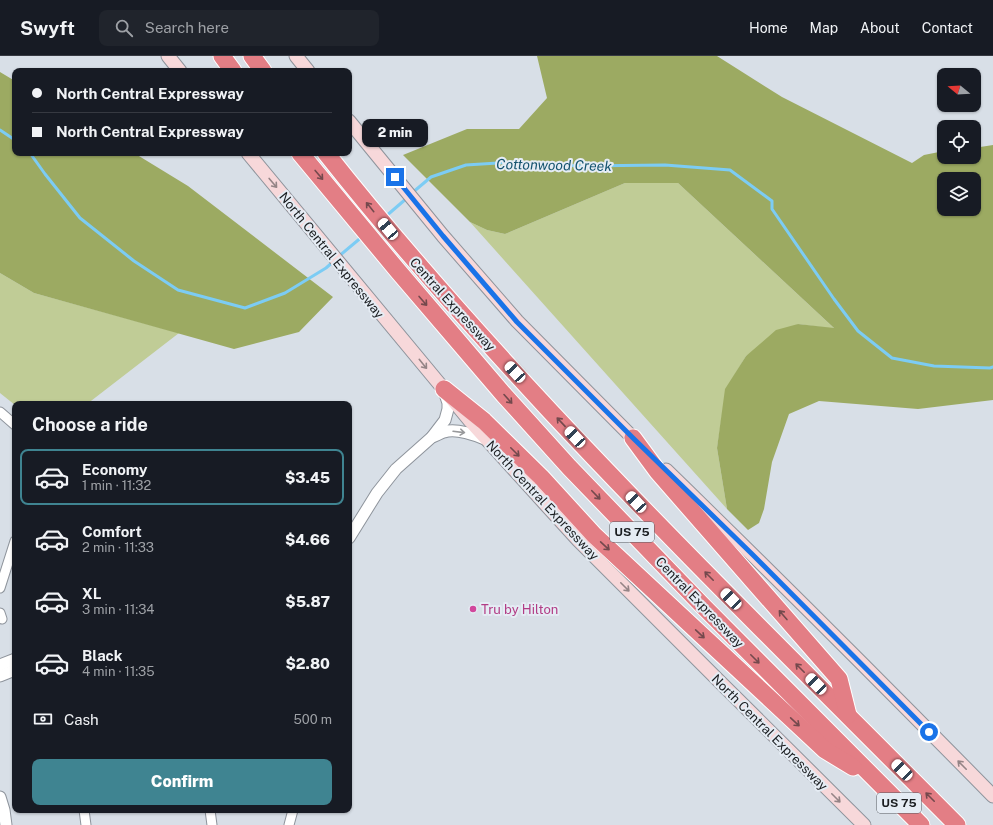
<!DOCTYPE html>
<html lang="en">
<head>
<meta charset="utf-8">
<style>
	:root { --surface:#171b24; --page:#20242c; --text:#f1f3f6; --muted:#9ea1a6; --line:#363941; --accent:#3f8491 }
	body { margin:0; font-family:"Public Sans",sans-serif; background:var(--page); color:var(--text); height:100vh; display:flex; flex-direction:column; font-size:15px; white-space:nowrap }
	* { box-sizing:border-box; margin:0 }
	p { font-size:13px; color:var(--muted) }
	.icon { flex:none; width:22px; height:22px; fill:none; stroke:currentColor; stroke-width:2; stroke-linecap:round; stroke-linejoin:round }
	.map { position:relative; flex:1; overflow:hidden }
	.details { position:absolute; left:12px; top:345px; width:340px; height:412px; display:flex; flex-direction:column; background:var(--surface); border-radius:8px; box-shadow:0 1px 3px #0004 }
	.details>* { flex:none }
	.banner { position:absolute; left:12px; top:12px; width:340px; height:88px; border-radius:8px; box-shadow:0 1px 3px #0004; display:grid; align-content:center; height:88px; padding:0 20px; background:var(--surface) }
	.needle { width:26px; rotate:288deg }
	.controls { position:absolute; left:937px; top:12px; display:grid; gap:8px }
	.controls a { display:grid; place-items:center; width:44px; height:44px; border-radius:8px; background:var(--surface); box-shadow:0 1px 3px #0004; font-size:20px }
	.end { position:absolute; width:18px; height:18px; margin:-9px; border:5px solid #1a73e8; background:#fff; box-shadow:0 0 0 2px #fff }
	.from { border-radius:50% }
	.bubble { position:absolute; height:28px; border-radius:8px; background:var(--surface); box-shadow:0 1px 3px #0004; font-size:13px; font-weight:800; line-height:28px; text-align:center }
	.car { position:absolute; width:12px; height:24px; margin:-12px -6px; border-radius:5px; box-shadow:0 0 3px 1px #0007; background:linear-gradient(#fff 24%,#345 0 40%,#fff 0 76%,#345 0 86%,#fff 0) }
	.banner b { display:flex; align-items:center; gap:14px; height:38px; font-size:15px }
	.banner b+b { border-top:1px solid var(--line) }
	.banner i { width:10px; height:10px; background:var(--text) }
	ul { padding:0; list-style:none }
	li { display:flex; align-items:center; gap:12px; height:56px; margin:0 8px 6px; padding:0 12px; border:2px solid transparent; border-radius:8px }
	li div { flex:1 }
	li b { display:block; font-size:15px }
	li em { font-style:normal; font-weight:800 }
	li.active { border-color:var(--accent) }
	li>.icon { width:36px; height:36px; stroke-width:1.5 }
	h2 { padding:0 20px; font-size:18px; line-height:48px }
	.pay { display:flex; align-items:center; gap:10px; height:44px; padding:0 20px; font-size:15px }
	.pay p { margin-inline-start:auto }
	.cta { display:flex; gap:8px; margin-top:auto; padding:8px 20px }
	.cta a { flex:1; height:46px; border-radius:8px; background:var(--accent); color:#fff; font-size:16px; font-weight:800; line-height:46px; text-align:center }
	header { display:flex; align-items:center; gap:24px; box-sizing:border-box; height:56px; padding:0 20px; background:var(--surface); border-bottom:1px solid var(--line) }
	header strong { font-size:19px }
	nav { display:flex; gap:22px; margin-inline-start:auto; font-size:14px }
	.search { width:280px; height:36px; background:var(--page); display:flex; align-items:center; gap:10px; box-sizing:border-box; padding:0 14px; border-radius:8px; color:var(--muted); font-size:15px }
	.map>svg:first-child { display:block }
	.green { fill:#c0cc96 }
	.forest { fill:#9caa62; fill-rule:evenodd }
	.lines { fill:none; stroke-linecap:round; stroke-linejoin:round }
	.stream { stroke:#7cccf4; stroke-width:3 }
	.minor-casing { stroke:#8e949c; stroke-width:11 }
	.tertiary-casing { stroke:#8e949c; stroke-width:13 }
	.secondary-casing { stroke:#8e949c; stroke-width:15 }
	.motorway-casing { stroke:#fff; stroke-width:19 }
	.minor { stroke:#fff; stroke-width:9 }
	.tertiary { stroke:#fff; stroke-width:11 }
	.secondary { stroke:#f7d8da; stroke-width:13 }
	.motorway { stroke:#e37e85; stroke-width:17 }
	.oneway { stroke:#74494d }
	.oneway2 { stroke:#948486 }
	.oneway3 { stroke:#98999b }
	.route { stroke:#1a73e8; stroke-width:5 }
	.hotel-dot { fill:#d1479c; stroke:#e5ecf4; stroke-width:1.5 }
	.labels { text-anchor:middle; stroke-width:4; stroke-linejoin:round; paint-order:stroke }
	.shield { fill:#e5ecf4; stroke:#575b60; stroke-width:1 }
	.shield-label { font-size:12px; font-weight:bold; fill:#1a1d20 }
	.street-label { font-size:13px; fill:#1a1d20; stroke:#e5ecf4 }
	.hotel-label { font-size:13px; fill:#b23c85; stroke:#e5ecf4; text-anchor:start }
	.water-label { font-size:14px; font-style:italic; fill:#15546f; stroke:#e5ecf4 }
</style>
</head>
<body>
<header>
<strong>Swyft</strong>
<div class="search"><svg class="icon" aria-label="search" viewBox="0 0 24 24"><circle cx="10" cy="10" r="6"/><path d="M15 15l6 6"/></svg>Search here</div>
<nav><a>Home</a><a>Map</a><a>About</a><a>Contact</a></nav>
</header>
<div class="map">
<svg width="993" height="769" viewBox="0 0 993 769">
	<rect width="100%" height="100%" fill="#d8dfe7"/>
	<g class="green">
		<path d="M625,127H678L835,273L798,268L746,300L726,333L717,392L727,453L470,166L487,174L505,178Z"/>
		<path d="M0,217L34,237L179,277L87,348H15V349L0,337Z"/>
	</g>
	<g class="forest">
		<path d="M537,0H717L782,41L912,107L924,99L944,95V101H974V92L993,89V344L918,353L819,345L789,358L772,406L764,453L759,467L748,474L727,453L717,392L725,333L746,300L776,274L798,268L834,272L678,127H625L505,178L487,174L470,166L403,99L467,73H519L547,42ZM944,123H974V153H944Z"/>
		<path d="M0,16L15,25V97H134L188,130L333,241L299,276L234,293L34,237L0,217Z"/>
	</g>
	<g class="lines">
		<g class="stream">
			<path d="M0,74L15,84"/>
			<path d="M30,97L45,118L80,162L134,205L178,234L245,252L285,237L326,212L334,205"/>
			<path d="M412,137L431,121L466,109L516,106L579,110L665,109L730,114L772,145V153L834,243L858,275L892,302L934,310L990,312L993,311"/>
			<path d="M385,161L407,142"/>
			<path d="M338,201L363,180"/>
		</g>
		<g class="minor-casing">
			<g id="minor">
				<path d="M0,356L15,369"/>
				<path d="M0,532L15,485"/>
				<path d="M0,557L2,563"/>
				<path d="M84,754L86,769"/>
				<path d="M210,754L212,769"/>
				<path d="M289,769L293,754"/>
			</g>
		</g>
		<g class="tertiary-casing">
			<g id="tertiary">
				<path d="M432,381C436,380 440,377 444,376C456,372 476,379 487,384"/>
				<path d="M349,482L377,437L396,413L432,381L445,364L448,353V347L444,335"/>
				<path d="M0,609L15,603"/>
				<path d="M0,620L15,614"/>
				<path d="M0,741L4,754L6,769"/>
			</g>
		</g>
		<g class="secondary-casing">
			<g id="secondary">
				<path d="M168,0L180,15"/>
				<path d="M296,0L308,15"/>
				<path d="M349,65L443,180L517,265L639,388"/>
				<path d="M248,97L471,366L538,440L578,484L720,626L864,769"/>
				<path d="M666,414C776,521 885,630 993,740"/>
			</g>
		</g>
		<g class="motorway-casing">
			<g id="motorway">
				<path d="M222,0L233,15"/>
				<path d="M252,0L263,15"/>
				<path d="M300,97L398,215L504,339L569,411L703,550L921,769"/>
				<path d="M326,97C397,187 473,272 551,356C683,497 821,632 957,769"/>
				<path d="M444,333L484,365L541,421L594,479L825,694L853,711"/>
				<path d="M633,382L658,416L839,623L848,659"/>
			</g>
		</g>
		<use href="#minor" class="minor"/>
		<use href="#tertiary" class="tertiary"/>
		<use href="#secondary" class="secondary"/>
		<use href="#motorway" class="motorway"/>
	</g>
	<defs><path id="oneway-shaft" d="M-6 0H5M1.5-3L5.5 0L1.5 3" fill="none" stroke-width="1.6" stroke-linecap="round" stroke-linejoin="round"/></defs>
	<g class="oneway">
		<use href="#oneway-shaft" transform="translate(319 119) rotate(50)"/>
		<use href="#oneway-shaft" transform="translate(370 151) rotate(-129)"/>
		<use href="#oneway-shaft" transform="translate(423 245) rotate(49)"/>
		<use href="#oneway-shaft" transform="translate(508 343) rotate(48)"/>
		<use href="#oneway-shaft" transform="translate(561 366) rotate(-133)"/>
		<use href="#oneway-shaft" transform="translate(515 396) rotate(45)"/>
		<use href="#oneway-shaft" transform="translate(596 439) rotate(46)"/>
		<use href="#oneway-shaft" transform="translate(605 490) rotate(43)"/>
		<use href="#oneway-shaft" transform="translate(709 520) rotate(-135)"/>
		<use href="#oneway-shaft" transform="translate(783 559) rotate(-131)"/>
		<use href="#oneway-shaft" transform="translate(700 578) rotate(43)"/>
		<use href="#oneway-shaft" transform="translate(755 603) rotate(45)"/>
		<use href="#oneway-shaft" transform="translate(800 612) rotate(-135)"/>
		<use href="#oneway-shaft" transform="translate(795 666) rotate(43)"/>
		<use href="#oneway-shaft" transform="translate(930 741) rotate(-135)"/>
	</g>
	<g class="oneway2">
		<use href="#oneway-shaft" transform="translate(273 127) rotate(50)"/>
		<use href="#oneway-shaft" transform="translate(423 308) rotate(51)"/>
		<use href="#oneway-shaft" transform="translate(625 531) rotate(45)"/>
		<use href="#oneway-shaft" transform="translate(962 709) rotate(-135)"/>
		<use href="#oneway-shaft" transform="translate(836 742) rotate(45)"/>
	</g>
	<use class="oneway3" href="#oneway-shaft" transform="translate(459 376) rotate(7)"/>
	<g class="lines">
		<path class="route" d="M395,121L443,180L517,266L633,382L752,498L929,676"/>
	</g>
	<circle class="hotel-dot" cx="473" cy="553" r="4"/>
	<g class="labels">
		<g class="shield">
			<rect x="610" y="466" width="44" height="20" rx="3"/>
			<rect x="877" y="737" width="44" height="20" rx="3"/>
		</g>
		<g class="shield-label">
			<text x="632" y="480">US 75</text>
			<text x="899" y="751">US 75</text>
		</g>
		<g class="street-label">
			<text transform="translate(332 199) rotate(51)" y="5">North Central Expressway</text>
			<text transform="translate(453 248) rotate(48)" y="5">Central Expressway</text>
			<text transform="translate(543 444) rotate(47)" y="5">North Central Expressway</text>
			<text transform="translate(700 546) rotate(46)" y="5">Central Expressway</text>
			<text transform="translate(770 676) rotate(45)" y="5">North Central Expressway</text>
		</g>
		<g class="hotel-label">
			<text x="481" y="558">Tru by Hilton</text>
		</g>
		<g class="water-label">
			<text transform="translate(554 109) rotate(1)" y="5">Cottonwood Creek</text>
		</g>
	</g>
</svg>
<div class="controls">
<a><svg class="needle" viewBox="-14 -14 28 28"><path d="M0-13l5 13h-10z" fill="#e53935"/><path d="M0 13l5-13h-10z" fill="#9ea1a6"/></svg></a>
<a><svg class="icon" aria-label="locate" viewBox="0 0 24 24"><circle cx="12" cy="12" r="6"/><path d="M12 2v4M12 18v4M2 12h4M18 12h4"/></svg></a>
<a><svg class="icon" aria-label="layers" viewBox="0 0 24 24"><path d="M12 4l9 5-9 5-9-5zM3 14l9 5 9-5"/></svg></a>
</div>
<i class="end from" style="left:929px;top:676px"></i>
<i class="end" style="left:395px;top:121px"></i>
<div class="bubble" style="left:362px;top:63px;width:66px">2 min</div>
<i class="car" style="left:388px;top:173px;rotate:320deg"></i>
<i class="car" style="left:515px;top:316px;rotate:317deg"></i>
<i class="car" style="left:575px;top:381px;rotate:317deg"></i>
<i class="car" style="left:636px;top:446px;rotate:317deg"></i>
<i class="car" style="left:731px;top:543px;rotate:315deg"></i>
<i class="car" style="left:816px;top:628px;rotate:315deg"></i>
<i class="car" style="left:902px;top:714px;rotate:315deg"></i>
<div class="banner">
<b><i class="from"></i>North Central Expressway</b>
<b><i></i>North Central Expressway</b>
</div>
<section class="details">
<h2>Choose a ride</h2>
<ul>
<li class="active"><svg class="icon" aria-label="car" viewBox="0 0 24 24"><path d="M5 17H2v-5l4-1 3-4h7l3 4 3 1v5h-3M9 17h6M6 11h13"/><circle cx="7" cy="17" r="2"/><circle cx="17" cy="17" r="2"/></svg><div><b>Economy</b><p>1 min · 11:32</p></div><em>$3.45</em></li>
<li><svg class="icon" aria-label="car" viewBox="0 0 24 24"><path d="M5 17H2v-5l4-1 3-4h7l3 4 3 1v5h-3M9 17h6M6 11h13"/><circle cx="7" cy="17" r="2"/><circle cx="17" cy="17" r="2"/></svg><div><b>Comfort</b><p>2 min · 11:33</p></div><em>$4.66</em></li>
<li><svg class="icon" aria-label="car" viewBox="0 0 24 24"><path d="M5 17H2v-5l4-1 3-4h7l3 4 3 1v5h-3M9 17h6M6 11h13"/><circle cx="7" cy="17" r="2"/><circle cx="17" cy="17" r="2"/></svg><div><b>XL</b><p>3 min · 11:34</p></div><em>$5.87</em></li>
<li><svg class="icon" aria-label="car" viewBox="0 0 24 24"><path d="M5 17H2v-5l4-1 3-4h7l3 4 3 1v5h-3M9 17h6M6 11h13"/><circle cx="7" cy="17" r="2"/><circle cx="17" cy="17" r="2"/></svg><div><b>Black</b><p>4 min · 11:35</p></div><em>$2.80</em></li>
</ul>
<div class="pay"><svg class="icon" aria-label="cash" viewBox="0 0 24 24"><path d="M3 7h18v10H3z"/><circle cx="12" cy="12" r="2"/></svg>Cash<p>500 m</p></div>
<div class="cta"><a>Confirm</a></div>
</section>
</div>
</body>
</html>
